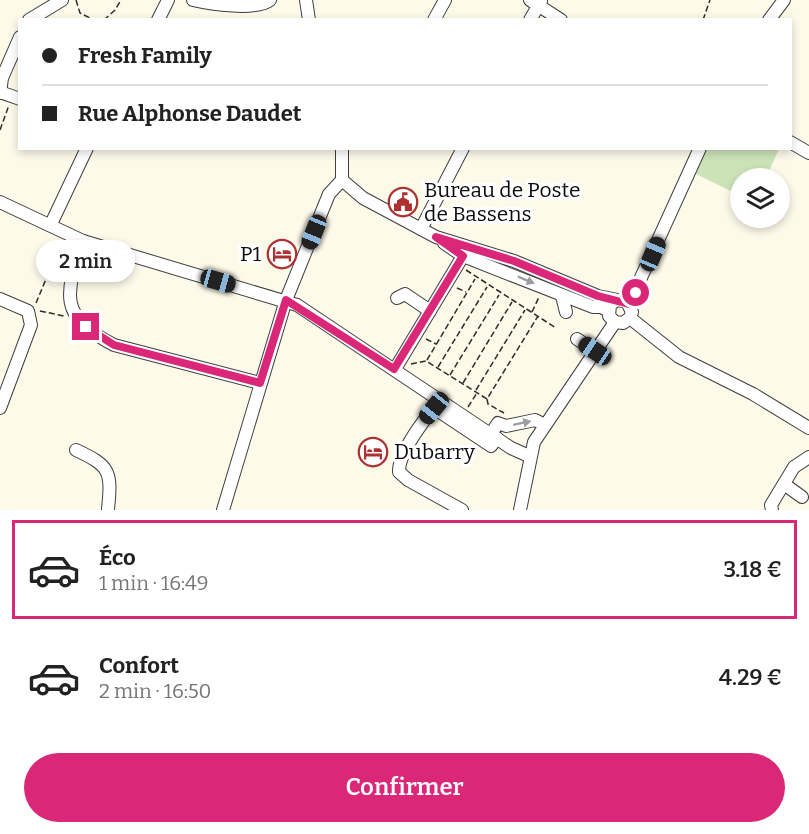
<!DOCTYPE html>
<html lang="fr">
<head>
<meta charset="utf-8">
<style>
	:root { --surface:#fff; --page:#f2f2f2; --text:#222; --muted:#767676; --line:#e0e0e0; --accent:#db2777 }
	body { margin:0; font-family:Bitter,serif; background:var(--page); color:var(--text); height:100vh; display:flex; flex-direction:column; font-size:22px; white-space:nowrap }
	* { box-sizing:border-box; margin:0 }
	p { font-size:20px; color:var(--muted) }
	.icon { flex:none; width:33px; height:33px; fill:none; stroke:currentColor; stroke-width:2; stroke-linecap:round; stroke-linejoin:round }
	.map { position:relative; height:510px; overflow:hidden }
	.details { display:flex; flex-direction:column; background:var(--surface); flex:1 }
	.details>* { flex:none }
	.banner { position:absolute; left:18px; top:18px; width:774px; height:132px; border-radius:0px; box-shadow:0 3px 9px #0003; display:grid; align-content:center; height:132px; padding:0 24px; background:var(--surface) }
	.controls { position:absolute; left:730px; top:168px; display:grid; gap:12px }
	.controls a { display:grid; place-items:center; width:60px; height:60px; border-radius:50%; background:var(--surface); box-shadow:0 3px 9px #0003; font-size:30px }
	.end { position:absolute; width:27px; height:27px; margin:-14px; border:8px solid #db2777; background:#fff; box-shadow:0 0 0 3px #fff }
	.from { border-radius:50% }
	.bubble { position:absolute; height:42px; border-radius:21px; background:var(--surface); box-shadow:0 3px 9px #0003; font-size:20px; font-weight:600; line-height:42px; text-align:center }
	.car { position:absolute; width:18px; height:36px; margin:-18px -9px; border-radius:8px; box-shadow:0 0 4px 2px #0007; background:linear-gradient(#222 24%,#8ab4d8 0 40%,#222 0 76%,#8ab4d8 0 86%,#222 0) }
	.banner b { display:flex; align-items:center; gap:21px; height:57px; font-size:22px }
	.banner b+b { border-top:2px solid var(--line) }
	.banner i { width:15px; height:15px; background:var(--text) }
	ul { padding:10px 0 0; list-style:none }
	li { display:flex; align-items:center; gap:18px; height:99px; margin:0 12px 9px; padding:0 12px; border:3px solid transparent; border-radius:0px }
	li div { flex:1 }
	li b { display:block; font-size:22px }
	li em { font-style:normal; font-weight:600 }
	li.active { border-color:var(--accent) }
	li>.icon { width:54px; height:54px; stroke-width:1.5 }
	.button { display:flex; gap:12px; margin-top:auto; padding:12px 24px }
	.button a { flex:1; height:69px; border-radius:36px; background:var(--accent); color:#fff; font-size:24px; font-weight:600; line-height:69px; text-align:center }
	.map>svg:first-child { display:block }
	.green { fill:#cce3b8 }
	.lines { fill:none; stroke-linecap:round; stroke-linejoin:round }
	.minor-casing { stroke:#3e3e3e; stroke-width:14 }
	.path { stroke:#2d2d2d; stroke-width:1.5; stroke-dasharray:6 3; stroke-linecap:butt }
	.minor { stroke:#fff; stroke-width:12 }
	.oneway { fill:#9d9d9d }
	.route { stroke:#db2777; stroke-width:8 }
	.labels { text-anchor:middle; stroke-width:6; stroke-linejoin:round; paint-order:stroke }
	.poi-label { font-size:21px; fill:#0b0b0b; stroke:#fff; text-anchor:start }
</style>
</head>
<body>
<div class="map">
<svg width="809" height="510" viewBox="0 0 809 510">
	<rect width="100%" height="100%" fill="#fdfaea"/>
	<path class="green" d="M706,149H779L766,178H741V196L696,174Z"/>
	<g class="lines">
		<g class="minor-casing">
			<g id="minor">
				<path d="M193,0C210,4 256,11 270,0"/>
				<path d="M306,0L309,20"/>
				<path d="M530,0L561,20"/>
				<path d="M29,20L62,0"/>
				<path d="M158,20L168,0"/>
				<path d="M434,20L445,0"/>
				<path d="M530,20L541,1"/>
				<path d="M769,20L784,0"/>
				<path d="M0,92L20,99"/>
				<path d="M0,93L2,78L20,37"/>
				<path d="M790,142L809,153"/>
				<path d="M342,180L363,198L436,237L514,261L598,296L627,302L632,312L630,318L623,323L615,322L609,316L610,305L615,301"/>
				<path d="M342,180V148"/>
				<path d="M0,202L83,241L297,305L511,448L529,456"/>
				<path d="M51,224L87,148"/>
				<path d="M421,229L463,148"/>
				<path d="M83,241C65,295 58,316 114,345L260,383"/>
				<path d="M444,243L463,256L593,307H601L609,311"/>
				<path d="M562,296L566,312"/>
				<path d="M397,298L405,294L430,311"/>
				<path d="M0,299L28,311L31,325L0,408"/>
				<path d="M629,304L700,148"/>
				<path d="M630,318L679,357L753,394L809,428"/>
				<path d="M577,339L595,351"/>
				<path d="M395,369L463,256"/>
				<path d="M440,400C427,416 398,452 399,472L408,480L462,510"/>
				<path d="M434,408L491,446L497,438"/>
				<path d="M491,434L498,423L506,426L535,420L545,425"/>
				<path d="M76,450C110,466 112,471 108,509"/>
				<path d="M784,484L802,497"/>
				<path d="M223,510L286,300L329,194L342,180"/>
				<path d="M520,510L534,442L615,322"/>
				<path d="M772,510L771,505L794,467L809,457"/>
			</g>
		</g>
		<g class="path">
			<path d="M76,0L80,13L94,20"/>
			<path d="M104,20L115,10L121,0"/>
			<path d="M703,20L710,0"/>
			<path d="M0,130L9,105"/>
			<path d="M466,270L556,328"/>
			<path d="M457,288L466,292"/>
			<path d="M36,303L62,241"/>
			<path d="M40,311L64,316"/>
			<path d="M532,312L539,297"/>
			<path d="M426,339L436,344"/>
			<path d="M427,360L475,279"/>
			<path d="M411,364L426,361L487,399L538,316"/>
			<path d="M438,367L487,287"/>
			<path d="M450,375L499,295"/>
			<path d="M463,383L512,302"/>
			<path d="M476,390L525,310"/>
			<path d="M487,399L488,404L504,413"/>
			<path d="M468,407L477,393"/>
		</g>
		<use href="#minor" class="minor"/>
	</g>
	<defs><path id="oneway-solid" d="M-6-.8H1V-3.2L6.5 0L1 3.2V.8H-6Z" transform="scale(1.5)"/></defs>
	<g class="oneway">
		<use href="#oneway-solid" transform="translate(526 280) rotate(23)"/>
		<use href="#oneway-solid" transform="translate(522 423) rotate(-12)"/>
	</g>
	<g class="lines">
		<path class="route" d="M86,327L114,345L260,383L286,300L394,369L463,256L436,237L514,261L598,296L629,304L636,293"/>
	</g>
	<defs>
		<g id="civic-ring" transform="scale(1.5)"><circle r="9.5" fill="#fff" stroke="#ac3231" stroke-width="1.5"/><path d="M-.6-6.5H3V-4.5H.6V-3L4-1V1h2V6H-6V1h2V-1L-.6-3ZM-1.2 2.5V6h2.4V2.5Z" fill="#ac3231"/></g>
		<g id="hotel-ring" transform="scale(1.5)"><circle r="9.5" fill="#fff" stroke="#ac3231" stroke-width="1.5"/><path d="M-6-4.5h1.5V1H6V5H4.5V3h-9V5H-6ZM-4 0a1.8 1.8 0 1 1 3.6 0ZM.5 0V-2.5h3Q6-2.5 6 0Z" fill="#ac3231"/></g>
	</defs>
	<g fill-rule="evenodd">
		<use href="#civic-ring" x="403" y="202"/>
		<use href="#hotel-ring" x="282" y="254"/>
		<use href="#hotel-ring" x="373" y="452"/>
	</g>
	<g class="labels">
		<g class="poi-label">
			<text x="424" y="197">Bureau de Poste<tspan x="424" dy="24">de Bassens</tspan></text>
			<text x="261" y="261" text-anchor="end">P1</text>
			<text x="394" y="459">Dubarry</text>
		</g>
	</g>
</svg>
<div class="controls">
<a><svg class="icon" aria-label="layers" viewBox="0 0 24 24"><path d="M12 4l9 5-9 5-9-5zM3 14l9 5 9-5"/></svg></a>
</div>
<i class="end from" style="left:636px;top:293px"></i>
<i class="end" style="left:86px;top:327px"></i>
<div class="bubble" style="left:36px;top:240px;width:99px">2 min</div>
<i class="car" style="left:314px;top:232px;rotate:202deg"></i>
<i class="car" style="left:653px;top:254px;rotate:23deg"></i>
<i class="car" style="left:218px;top:281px;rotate:106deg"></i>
<i class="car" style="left:595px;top:351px;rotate:304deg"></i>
<i class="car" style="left:434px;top:408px;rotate:219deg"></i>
<div class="banner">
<b><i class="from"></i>Fresh Family</b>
<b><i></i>Rue Alphonse Daudet</b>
</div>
</div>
<section class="details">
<ul>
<li class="active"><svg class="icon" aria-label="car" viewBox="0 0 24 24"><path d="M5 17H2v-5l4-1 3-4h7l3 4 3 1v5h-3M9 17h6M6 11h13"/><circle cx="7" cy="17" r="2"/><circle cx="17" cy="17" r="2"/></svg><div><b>Éco</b><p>1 min · 16:49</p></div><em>3.18 €</em></li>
<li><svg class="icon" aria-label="car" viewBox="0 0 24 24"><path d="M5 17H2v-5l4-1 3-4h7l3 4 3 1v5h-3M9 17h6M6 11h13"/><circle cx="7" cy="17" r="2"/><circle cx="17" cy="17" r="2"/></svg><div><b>Confort</b><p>2 min · 16:50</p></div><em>4.29 €</em></li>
</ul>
<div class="button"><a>Confirmer</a></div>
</section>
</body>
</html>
